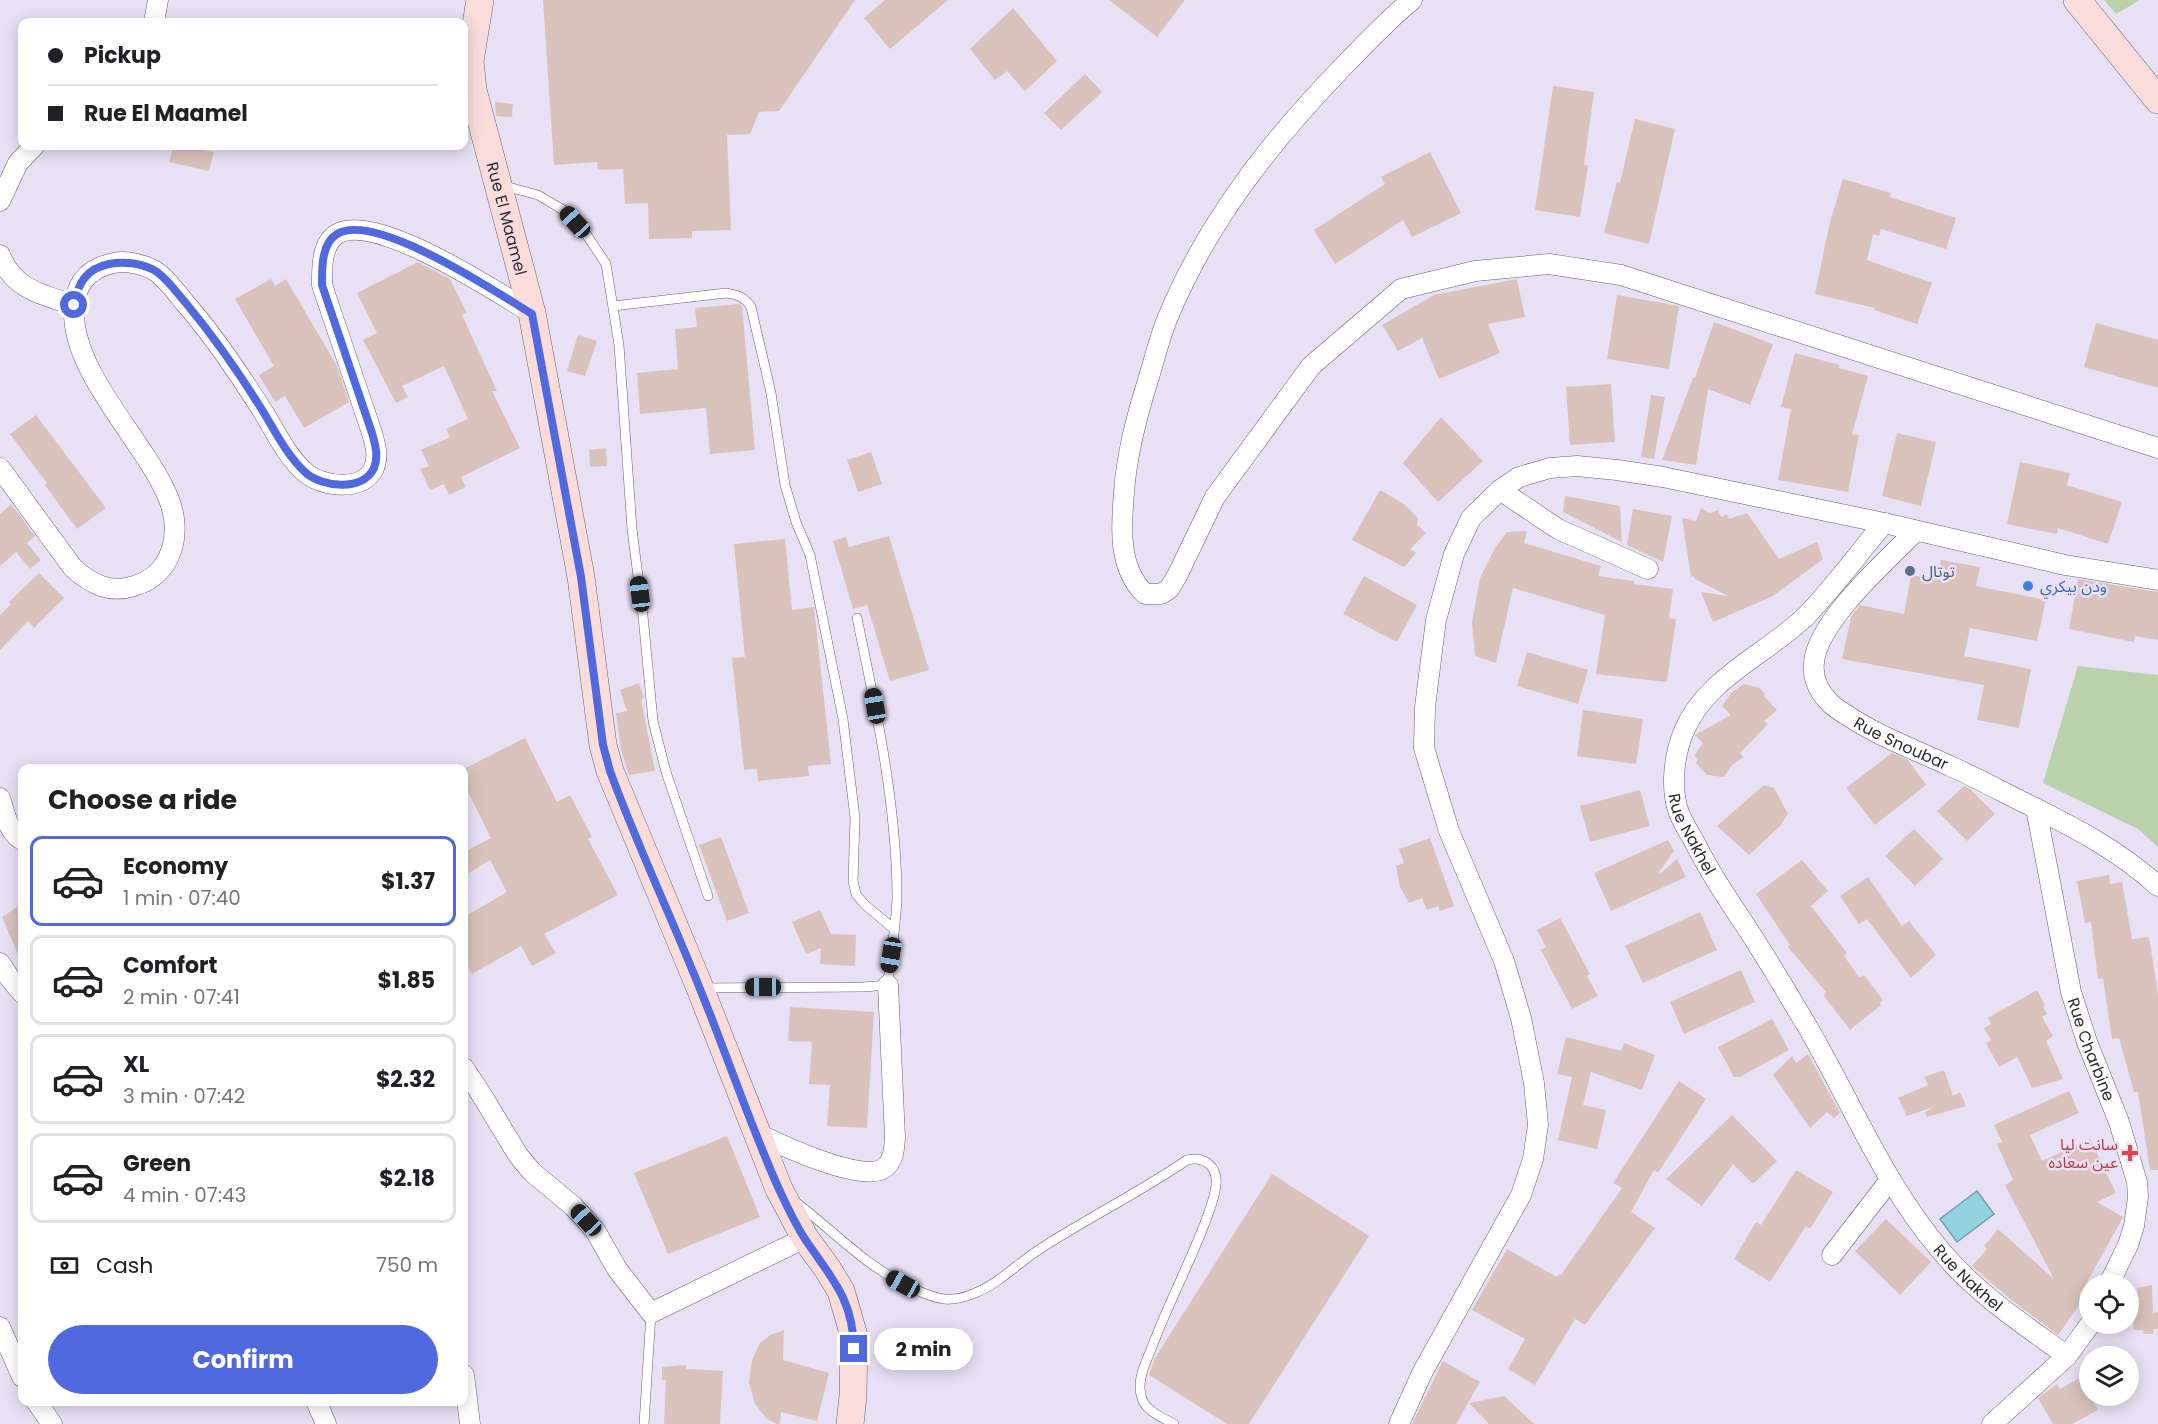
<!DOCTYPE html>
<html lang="en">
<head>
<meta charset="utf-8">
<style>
	:root { --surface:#fff; --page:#f6f6f6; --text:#202124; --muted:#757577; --line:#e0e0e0; --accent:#5169de }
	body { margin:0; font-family:Poppins,"Noto Sans Arabic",sans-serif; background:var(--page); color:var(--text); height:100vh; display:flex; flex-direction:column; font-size:22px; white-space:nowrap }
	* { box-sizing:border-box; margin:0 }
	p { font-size:20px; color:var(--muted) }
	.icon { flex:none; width:33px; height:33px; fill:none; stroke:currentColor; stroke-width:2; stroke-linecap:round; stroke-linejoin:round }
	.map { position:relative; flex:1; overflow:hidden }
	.sheet { position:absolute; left:18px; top:764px; width:450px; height:642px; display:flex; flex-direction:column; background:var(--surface); border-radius:12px; box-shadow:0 3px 15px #0003 }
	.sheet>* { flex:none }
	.hud { position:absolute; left:18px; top:18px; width:450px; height:132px; border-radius:12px; box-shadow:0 3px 15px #0003; display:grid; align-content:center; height:132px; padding:0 30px; background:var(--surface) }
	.buttons { position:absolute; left:2079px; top:1274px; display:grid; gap:12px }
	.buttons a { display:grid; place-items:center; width:60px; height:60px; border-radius:50%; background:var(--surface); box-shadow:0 3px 15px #0003; font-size:30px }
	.end { position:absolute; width:27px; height:27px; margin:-14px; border:8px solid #5169de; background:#fff; box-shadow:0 0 0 3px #fff }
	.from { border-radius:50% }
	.bubble { position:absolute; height:42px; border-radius:21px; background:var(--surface); box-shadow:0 3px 15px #0003; font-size:20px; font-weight:700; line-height:42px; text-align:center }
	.car { position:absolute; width:18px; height:36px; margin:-18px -9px; border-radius:8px; box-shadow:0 0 4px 2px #0007; background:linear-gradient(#222 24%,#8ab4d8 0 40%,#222 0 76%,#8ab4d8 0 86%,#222 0) }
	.hud b { display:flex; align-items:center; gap:21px; height:57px; font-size:22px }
	.hud b+b { border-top:2px solid var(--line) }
	.hud i { width:15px; height:15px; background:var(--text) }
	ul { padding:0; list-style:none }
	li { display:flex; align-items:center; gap:18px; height:90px; margin:0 12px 9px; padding:0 18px; border:3px solid var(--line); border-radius:12px }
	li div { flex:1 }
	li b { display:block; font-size:22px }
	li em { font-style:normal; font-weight:700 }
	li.active { border-color:var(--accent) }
	li>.icon { width:54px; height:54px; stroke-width:1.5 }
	h2 { padding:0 30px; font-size:27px; line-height:72px }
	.pay { display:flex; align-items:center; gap:15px; height:66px; padding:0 30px; font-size:22px }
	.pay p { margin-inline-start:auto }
	.action { display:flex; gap:12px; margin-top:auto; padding:12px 30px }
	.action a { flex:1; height:69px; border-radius:36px; background:var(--accent); color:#fff; font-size:24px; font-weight:700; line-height:69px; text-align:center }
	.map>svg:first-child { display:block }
	.green { fill:#bbd1ac }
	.water { fill:#91d4e0; stroke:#73a1ab; stroke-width:1.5 }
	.building { fill:#dac2bc }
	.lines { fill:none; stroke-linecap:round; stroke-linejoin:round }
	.lane-casing { stroke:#676072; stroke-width:10 }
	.street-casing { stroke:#676072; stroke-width:21 }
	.secondary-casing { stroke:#676072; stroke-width:28 }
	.lane { stroke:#fff; stroke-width:9 }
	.street { stroke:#fff; stroke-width:20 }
	.secondary { stroke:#fadddb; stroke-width:27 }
	.route { stroke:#5169de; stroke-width:8 }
	.service-dot { fill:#5c6f8a; stroke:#e8e0f4; stroke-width:2 }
	.shop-dot { fill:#3f7fe0; stroke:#e8e0f4; stroke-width:2 }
	.health-dot { fill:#e0444e; stroke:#e8e0f4; stroke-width:2 }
	.labels { text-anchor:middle; stroke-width:5; stroke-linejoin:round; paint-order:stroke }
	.street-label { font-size:16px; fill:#2c2930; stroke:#e8e0f4 }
	.service-label { font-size:16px; fill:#4e5e75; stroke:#e8e0f4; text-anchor:start }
	.shop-label { font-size:16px; fill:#366cbe; stroke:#e8e0f4; text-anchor:start }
	.health-label { font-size:16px; fill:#be3a42; stroke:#e8e0f4; text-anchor:end }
</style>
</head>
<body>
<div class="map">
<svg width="2158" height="1424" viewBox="0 0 2158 1424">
	<rect width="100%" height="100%" fill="#e8e0f4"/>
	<g class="green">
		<path d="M2104,0H2140L2116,14Z"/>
		<path d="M2078,666L2158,675V847L2138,829L2043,783Z"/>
	</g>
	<path class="water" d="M1977,1191L1994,1214L1957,1242L1940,1219Z"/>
	<g class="building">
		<path d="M543,0H855L779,111L759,112L750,134L727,135L731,230L692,231V238L649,239L648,203L625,204L623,169L598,170L597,162L554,165Z"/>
		<path d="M885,0H948L890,49L864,18Z"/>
		<path d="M1109,0H1185L1157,37Z"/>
		<path d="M1013,8L1057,61L1025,91L1007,71L995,80L970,49Z"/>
		<path d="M1085,74L1102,92L1061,130L1044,113Z"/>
		<path d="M1553,86L1594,92L1584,165L1588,166L1580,217L1535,210Z"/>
		<path d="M495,102L513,104L512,117L496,116Z"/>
		<path d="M1635,119L1675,129L1649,244L1604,233L1617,182L1620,183Z"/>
		<path d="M173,146H185L214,152L209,171L169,162Z"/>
		<path d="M1430,152L1461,213L1412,237L1403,220L1335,264L1314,230L1385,184L1381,177Z"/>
		<path d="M1843,179L1891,193L1890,197L1956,218L1946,249L1881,229L1879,236L1873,234L1867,260L1932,283L1917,324L1874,310L1875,308L1815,294L1830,222Z"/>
		<path d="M418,262L450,279L467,313L462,315L497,391H492L520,448L461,477L466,487L449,495L444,484L430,490L420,469L429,466L421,450L450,437L446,429L468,419L444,366L402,386L408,397L396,403L363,340L377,333L357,293Z"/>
		<path d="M271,279L275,286L286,279L337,366L349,402L304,428L285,396L275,402L259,375L274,366L235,299Z"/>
		<path d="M1517,279L1525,317L1488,324L1500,353L1439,379L1422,338L1398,351L1382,325L1434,295Z"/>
		<path d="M1617,295L1679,306L1669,369L1607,359Z"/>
		<path d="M739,304L742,306L755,450L710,454L706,408L640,414L637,373L678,369L675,329L697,327L695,308Z"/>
		<path d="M1714,322L1773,344L1750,405L1708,389L1696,465L1662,460L1693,378H1695Z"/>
		<path d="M2096,323L2158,340V388L2084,367Z"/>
		<path d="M578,335L597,341L585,376L567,371Z"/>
		<path d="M1795,353L1840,365L1839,368L1868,376L1852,434L1859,435L1848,492L1778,480L1791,409L1781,407Z"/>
		<path d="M1611,384L1615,442L1570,445L1566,387Z"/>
		<path d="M1651,395L1665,397L1654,459L1641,457Z"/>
		<path d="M36,415L106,508L77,529L45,485L47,483L10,434Z"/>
		<path d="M1441,417L1483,461L1438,502L1403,463Z"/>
		<path d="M1897,433L1936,442L1921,506L1882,496Z"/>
		<path d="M606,448L607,466L590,467L589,450Z"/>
		<path d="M871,452L882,484L858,492L847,460Z"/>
		<path d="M2020,462L2070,473L2067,485L2122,502L2108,544L2058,528L2057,534L2007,524Z"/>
		<path d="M1380,490L1404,504L1418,518L1417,525L1426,533L1410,549L1416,553L1404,567L1352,540Z"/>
		<path d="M1565,496L1620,506L1622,542L1563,512Z"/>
		<path d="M11,504L35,536L27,543L41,560L30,569L16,552L0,566V514Z"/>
		<path d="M1701,508L1710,513L1718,510L1721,517L1727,514L1729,519L1747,513L1779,559L1817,542L1823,559L1773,596L1713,622L1701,592L1728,596L1695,579L1693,576L1691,577L1682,518L1696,521Z"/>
		<path d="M1633,509L1672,516L1663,562L1627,545Z"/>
		<path d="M1527,531L1524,543L1601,566L1598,576L1634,581V584L1673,589L1669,618L1676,619L1667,682L1596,674L1605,615L1513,588L1496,663L1475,656L1472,622L1480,578L1495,548L1507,532Z"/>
		<path d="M889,536L929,670L890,681L867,605L853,609L833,541L846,537L849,547Z"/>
		<path d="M785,539L792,610L814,607L831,764L808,766L809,776L758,781L757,769L744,770L732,658L745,657L734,544Z"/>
		<path d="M1941,560L1980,567L1976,586L2046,600L2037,641L1970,628L1964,656L2031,669L2019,728L1977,720L1984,685L1842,659L1851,617L1860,605L1904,614L1911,575L1937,580Z"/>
		<path d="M39,573L64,598L34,628L28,621L0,650V615L11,604L9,602Z"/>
		<path d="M1364,576L1417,605L1397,642L1343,614Z"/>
		<path d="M2078,579L2158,592V640L2135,636L2134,642L2069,629Z"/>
		<path d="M1527,652L1588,670L1578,704L1517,686Z"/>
		<path d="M639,683L644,698L641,699L655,771L629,775L621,750L616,713L627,711L620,690Z"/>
		<path d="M1744,684L1760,688L1765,694L1764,696L1777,710L1764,721L1768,724L1740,753L1744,757L1732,765L1724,777L1707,775L1696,763L1698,759L1694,756L1703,743L1695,735L1731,715L1722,706L1732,692Z"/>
		<path d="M1583,710L1643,719L1636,764L1577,756Z"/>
		<path d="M525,738L557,802L570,795L592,837L588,839L618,895L544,934L556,953L532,966L521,946L472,974L464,959V917L507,892L490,860L464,876V852L491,838L464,784V769Z"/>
		<path d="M1892,753L1908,760L1926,785L1875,825L1846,788Z"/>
		<path d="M1764,785L1774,788L1788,814L1780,826L1749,855L1717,826Z"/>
		<path d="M1964,786L1970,789L1995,814L1967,841L1937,811Z"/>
		<path d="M1640,790L1650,826L1590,842L1580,806Z"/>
		<path d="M1914,829L1943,859L1915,886L1885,856Z"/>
		<path d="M721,837L749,913L727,921L699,845Z"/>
		<path d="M1430,838L1454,906L1440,911L1438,906L1427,910L1422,898L1409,903L1400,887L1396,866L1404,863L1399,849Z"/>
		<path d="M1668,840L1674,851L1659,872L1661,873L1677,859L1686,877L1611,911L1594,873Z"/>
		<path d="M1802,860L1828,891L1811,906L1847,953L1844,956L1860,978L1864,975L1883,1000L1880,1003L1881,1005L1850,1030L1824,996L1826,992L1788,947L1790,945L1756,894Z"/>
		<path d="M2109,875L2110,884L2122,882L2132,939L2149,937L2158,994V1170H2150L2138,1092H2134L2119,1038L2112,1039L2103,978L2098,979L2091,922L2085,923L2077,881Z"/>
		<path d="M1868,877L1902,926L1909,921L1936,955L1911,978L1867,919L1859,924L1840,896Z"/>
		<path d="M22,904V964L2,917Z"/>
		<path d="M820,910L831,934L856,935L855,966L820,964L821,948L806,954L792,922Z"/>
		<path d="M1700,912L1717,950L1643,983L1625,946Z"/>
		<path d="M1560,918L1590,974L1587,976L1598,996L1572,1009L1541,950L1546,947L1537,930Z"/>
		<path d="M1741,970L1755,1002L1684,1034L1670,1002Z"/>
		<path d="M2037,990L2045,1005L2043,1007L2047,1014L2042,1017L2053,1036L2046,1041L2063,1079L2032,1088L2017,1057L1999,1067L1986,1043L1991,1040L1984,1028L1991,1024L1988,1018Z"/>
		<path d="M790,1007L874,1012L867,1128L827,1126L830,1085L809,1084L812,1042L788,1041Z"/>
		<path d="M1772,1019L1789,1050L1740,1077H1734L1718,1047Z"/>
		<path d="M1566,1037L1621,1051L1624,1043L1655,1055L1642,1090L1591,1072L1583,1105L1606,1110L1597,1149L1558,1140L1572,1077L1557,1074Z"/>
		<path d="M1808,1054L1840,1113L1834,1118L1827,1112L1810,1128L1773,1075L1792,1056L1796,1063Z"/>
		<path d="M1944,1070L1953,1096L1960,1092L1966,1106L1927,1117L1925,1112L1936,1106L1907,1116L1898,1098L1928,1085L1924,1077Z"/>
		<path d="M1679,1081L1706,1099L1658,1173L1654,1170L1631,1212L1655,1228L1585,1325L1575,1319L1535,1385L1508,1369L1525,1339L1472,1310L1507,1249L1557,1277L1559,1274L1561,1275L1622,1188L1613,1183Z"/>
		<path d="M2069,1091L2079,1113L2030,1135L2042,1161L2090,1139L2116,1193L2097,1202L2123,1217L2084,1288L2089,1291L2058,1335L2009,1298L1972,1266L1987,1249L1984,1246L1998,1229L2054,1279L2005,1185L2013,1180L1997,1144L2002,1142L1994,1125Z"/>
		<path d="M1732,1115L1777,1161L1753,1184L1733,1164L1702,1206L1666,1179Z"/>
		<path d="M727,1136L760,1217L668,1254L634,1173Z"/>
		<path d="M1796,1170L1833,1192L1810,1229L1806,1226L1770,1282L1734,1259L1756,1222L1761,1225Z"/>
		<path d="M1272,1174L1369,1236L1249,1424H1227L1149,1375L1155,1358Z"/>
		<path d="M1886,1219L1931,1262L1900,1295L1855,1251Z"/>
		<path d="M2152,1285L2153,1313L2158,1312V1329H2153V1334H2144L2143,1330H2134L2130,1302L2139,1300L2137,1288Z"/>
		<path d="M784,1330L783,1360L829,1373L817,1421L781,1412L780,1424H777L767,1419L755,1404L749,1383L752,1360L760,1343L770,1335Z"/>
		<path d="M1443,1361L1480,1382L1456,1424H1412Z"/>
		<path d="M686,1365V1369L723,1371L720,1424H664L666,1380H662V1367Z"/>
		<path d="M2080,1378L2098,1410L2072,1424H2053L2038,1398L2057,1384L2060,1389Z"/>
		<path d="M1504,1396L1534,1424H1489L1469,1403Z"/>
	</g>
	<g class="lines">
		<g class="lane-casing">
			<g id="lane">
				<path d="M501,185L538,195L565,211L586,234L606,264L619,345L632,529L643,616L653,721L666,772L708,896"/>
				<path d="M613,306L726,293C737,295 744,296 751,307L771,393L785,485L796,522L810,555L843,719L855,818L853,881L856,894L864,904L894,929"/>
				<path d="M702,988L863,987L888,985C890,954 897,924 897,894C896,800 876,709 857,618"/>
				<path d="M797,1203C837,1234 866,1267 914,1289C923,1293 934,1298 944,1299C954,1300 966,1297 975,1293C1000,1283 1020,1261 1043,1247C1090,1217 1140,1192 1187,1160C1204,1156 1218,1166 1216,1185C1215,1197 1210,1209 1206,1220C1190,1263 1168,1304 1152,1347C1146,1362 1137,1379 1141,1395C1144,1411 1162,1417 1174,1424"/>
				<path d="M644,1424L651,1313"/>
			</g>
		</g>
		<g class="street-casing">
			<g id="street">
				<path d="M1412,0C1385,22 1362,47 1337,73C1268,145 1207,223 1168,317C1160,336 1155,357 1149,377C1137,415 1127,452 1124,492C1121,527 1118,568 1145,594H1161L1169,589L1177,576L1215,497L1311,366L1401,289L1475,271L1549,264L1621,275L2158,448"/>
				<path d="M154,22L158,0"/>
				<path d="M0,201L18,163L34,146"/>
				<path d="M0,255C14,290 41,294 74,305"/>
				<path d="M0,468L73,568C91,584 110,594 134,586C173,575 183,532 168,497C144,439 64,366 75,300C79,278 94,267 114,263C127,260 147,265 158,273C168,281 177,293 185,303C215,337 240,375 264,413C276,433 288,458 306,473C323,487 363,492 374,468C379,456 375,444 372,433L322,285C322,269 321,244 337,234C375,211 496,292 532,313"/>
				<path d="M1500,490L1558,529L1648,569"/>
				<path id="s1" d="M1884,523C1858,554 1834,587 1806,616C1767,654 1706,678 1684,731C1674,755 1670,788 1679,813C1683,823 1689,832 1694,841C1710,873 1729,901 1749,931C1769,962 1788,994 1807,1026C1851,1101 1884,1185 1942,1252C1977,1294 2023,1324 2067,1356"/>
				<path id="s2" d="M1916,531C1886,561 1818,621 1814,662C1812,678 1819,692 1830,703C1835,708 1842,712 1848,716C1880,737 1916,750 1950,766C1975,777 1999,790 2023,802C2073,827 2116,848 2158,886"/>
				<path d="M0,798C5,814 8,832 22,840"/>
				<path id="s3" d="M2036,808L2071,992L2087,1042L2119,1122L2137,1182L2138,1197L2134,1226L2128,1245L2109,1284"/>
				<path d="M0,963L11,980L22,993"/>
				<path d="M464,1068L478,1089L518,1155L532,1172L573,1206L586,1220L596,1232L617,1269L651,1313L805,1238"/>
				<path d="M756,1133C779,1144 863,1184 884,1168C894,1161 894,1149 895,1138L888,985"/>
				<path d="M1832,1255L1890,1180"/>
				<path d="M0,1327L22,1377"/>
				<path d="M464,1375L470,1424"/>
				<path d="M36,1401L52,1424"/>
				<path d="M316,1401L326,1424"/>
				<path d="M1399,1424L1422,1373L1521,1195L1533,1159L1538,1125L1534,1083L1521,1018L1504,961L1449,831L1424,748L1425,707L1436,620L1454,554L1471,518L1500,490L1519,477L1550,468L1577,466L1617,470L1663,477L1884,523L2065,565L2158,580"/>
				<path d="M1992,1424L2067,1356L2091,1323"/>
			</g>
		</g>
		<g class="secondary-casing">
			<g id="secondary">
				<path id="s4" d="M480,0L470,61L473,90L532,313L581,577L603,745L610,771L700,988L779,1189L805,1238L827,1268L841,1291L854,1336L853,1396L850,1424"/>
				<path d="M2077,0L2158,100"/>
			</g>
		</g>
		<use href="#lane" class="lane"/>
		<use href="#street" class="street"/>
		<use href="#secondary" class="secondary"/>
	</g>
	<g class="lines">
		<path class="route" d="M74,305C78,284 85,269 109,264C124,261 144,263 157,272C168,280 176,292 185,302C214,337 240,374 264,413C276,433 288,457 306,473C322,487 363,492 374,468C379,456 375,444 372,433L322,285C322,269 321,244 337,234C375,211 496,292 532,314L581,577L603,745L610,771C637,845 671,916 700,989C727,1055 749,1122 778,1187C786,1204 795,1224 805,1239C831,1278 853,1298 854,1349"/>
	</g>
	<circle class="service-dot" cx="1910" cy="571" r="6"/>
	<circle class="shop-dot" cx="2028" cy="586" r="6"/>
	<path class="health-dot" d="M2127 1144h6v6h6v6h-6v6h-6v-6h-6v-6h6z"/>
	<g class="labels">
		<g class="street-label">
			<text dy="6" stroke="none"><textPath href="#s4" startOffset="224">Rue El Maamel</textPath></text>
			<text dy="6" stroke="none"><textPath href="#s2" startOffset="296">Rue Snoubar</textPath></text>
			<text dy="6" stroke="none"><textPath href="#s1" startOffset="399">Rue Nakhel</textPath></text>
			<text dy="6" stroke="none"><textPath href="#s3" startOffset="248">Rue Charbine</textPath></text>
			<text dy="6" stroke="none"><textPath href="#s1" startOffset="924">Rue Nakhel</textPath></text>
		</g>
		<g class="service-label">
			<text x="1922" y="577">توتال</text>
		</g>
		<g class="shop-label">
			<text x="2040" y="592">ودن بيكري</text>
		</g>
		<g class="health-label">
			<text x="2118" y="1150">سانت ليا<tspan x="2118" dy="18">عين سعاده</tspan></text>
		</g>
	</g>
</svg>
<div class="buttons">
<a><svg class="icon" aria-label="locate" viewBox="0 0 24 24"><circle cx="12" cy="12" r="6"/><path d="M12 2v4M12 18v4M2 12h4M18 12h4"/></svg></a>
<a><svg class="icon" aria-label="layers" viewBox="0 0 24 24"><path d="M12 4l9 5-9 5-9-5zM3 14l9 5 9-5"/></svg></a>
</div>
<i class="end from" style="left:74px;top:305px"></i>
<i class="end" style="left:854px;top:1349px"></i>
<div class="bubble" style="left:874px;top:1328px;width:99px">2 min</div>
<i class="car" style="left:575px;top:222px;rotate:317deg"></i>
<i class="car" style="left:640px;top:594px;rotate:353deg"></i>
<i class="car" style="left:875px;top:706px;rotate:350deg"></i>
<i class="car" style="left:891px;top:955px;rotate:189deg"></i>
<i class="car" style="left:763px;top:987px;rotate:270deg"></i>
<i class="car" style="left:586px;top:1220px;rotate:317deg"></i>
<i class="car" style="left:903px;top:1284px;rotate:299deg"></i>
<div class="hud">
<b><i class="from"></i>Pickup</b>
<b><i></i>Rue El Maamel</b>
</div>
<section class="sheet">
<h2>Choose a ride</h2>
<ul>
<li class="active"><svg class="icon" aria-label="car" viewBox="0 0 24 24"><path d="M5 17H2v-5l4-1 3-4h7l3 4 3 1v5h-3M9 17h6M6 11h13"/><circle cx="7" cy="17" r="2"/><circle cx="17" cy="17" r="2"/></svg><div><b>Economy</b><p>1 min · 07:40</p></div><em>$1.37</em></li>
<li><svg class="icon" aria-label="car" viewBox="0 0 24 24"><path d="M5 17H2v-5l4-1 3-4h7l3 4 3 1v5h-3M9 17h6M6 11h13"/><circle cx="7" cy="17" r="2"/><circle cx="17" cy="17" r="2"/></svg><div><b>Comfort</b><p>2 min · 07:41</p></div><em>$1.85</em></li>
<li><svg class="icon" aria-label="car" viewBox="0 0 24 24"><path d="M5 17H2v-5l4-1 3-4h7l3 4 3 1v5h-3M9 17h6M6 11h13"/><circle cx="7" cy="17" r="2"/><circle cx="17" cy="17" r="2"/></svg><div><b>XL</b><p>3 min · 07:42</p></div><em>$2.32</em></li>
<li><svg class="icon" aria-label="car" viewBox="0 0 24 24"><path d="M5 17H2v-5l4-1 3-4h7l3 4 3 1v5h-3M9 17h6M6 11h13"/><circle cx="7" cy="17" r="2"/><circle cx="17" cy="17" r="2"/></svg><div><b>Green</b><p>4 min · 07:43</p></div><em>$2.18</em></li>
</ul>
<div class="pay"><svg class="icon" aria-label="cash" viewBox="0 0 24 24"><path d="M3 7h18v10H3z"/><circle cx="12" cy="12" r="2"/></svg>Cash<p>750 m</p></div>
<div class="action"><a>Confirm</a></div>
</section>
</div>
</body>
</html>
